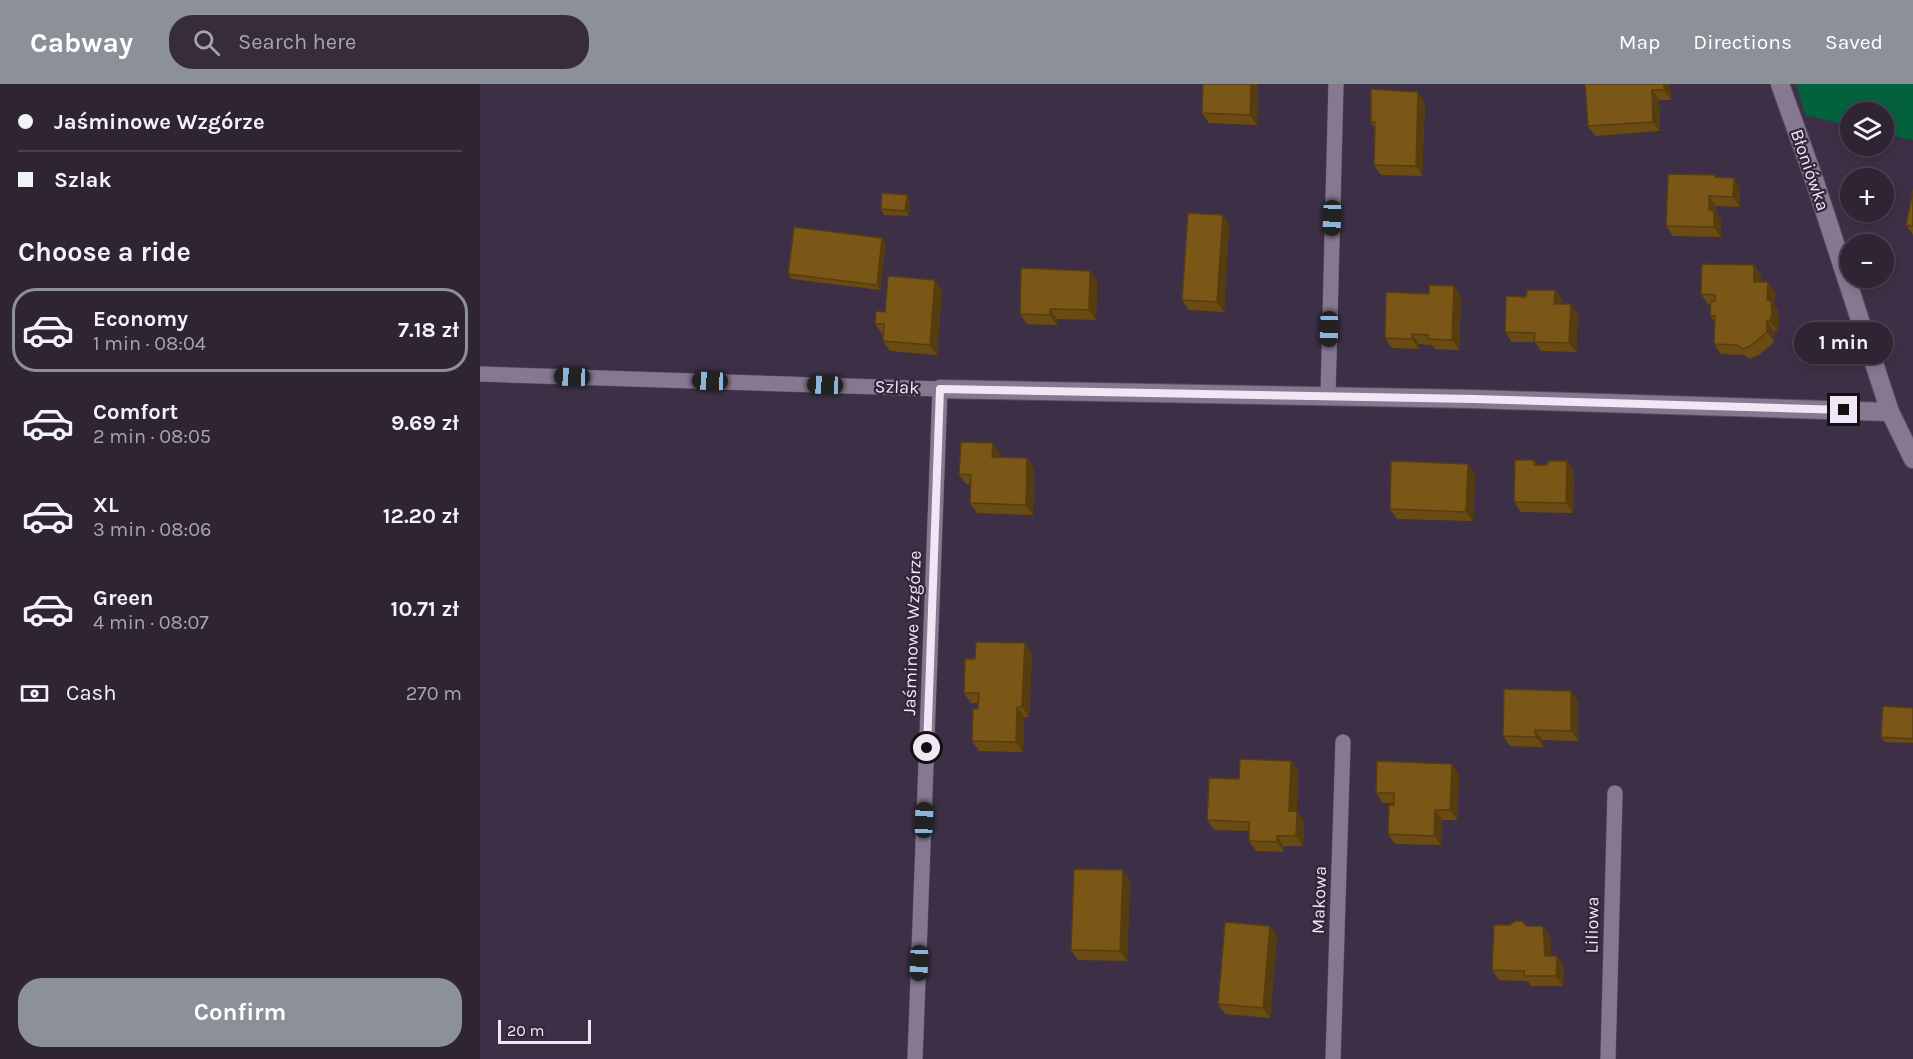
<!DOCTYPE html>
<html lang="en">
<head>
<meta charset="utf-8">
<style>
	:root { --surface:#2e2434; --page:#362c3c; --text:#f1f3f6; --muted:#a7a4ac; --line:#49414f; --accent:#8c9099 }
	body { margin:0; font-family:Karla,sans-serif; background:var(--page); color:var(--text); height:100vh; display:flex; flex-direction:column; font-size:22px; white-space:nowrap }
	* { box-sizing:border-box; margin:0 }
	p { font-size:20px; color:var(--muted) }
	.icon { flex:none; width:33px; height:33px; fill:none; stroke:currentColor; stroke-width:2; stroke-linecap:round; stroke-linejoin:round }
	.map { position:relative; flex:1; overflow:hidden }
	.sheet { display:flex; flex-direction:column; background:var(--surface); width:480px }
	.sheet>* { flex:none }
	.hud { display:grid; align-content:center; height:132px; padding:0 18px; background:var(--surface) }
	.controls { position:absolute; left:1360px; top:18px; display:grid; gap:12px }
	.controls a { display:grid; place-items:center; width:54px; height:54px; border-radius:50%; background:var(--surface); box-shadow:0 3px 9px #0003,0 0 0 2px var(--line); font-size:30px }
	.scale { position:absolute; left:18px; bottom:15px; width:93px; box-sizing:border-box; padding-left:6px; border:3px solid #efe7f5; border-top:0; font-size:16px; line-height:21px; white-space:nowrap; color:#efe7f5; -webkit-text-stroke:4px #33263b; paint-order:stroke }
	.end { position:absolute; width:27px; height:27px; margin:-14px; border:8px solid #efe7f5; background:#111; box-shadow:0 0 0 3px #111 }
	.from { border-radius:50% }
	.bubble { position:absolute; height:42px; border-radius:21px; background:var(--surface); box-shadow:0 3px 9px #0003,0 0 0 2px var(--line); font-size:20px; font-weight:700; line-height:42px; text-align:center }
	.car { position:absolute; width:18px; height:36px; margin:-18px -9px; border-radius:8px; box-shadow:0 0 4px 2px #0007; background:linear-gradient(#222 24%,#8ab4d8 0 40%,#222 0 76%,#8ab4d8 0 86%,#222 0) }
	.hud b { display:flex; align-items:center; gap:21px; height:57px; font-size:22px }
	.hud b+b { border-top:2px solid var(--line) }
	.hud i { width:15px; height:15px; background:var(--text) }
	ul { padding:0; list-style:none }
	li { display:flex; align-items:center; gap:18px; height:84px; margin:0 12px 9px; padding:0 6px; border:3px solid transparent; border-radius:24px }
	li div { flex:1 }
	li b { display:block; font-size:22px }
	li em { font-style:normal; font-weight:700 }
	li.selected { border-color:var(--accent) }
	li>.icon { width:54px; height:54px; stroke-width:1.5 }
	h2 { padding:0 18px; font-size:27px; line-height:72px }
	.pay { display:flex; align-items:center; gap:15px; height:66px; padding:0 18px; font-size:22px }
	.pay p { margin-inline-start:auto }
	.cta { display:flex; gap:12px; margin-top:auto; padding:12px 18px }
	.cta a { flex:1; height:69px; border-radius:24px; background:var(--accent); color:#fff; font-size:24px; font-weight:700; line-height:69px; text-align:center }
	header { display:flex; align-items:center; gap:36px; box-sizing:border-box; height:84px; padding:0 30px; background:var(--accent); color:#fff }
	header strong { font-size:28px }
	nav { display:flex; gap:33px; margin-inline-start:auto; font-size:21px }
	.search { width:420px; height:54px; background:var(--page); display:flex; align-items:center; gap:15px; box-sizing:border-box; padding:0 21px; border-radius:24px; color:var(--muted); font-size:22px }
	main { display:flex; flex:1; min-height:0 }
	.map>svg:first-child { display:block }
	.grass { fill:#03623d }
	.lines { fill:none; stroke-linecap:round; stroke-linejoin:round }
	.lane-casing { stroke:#594e60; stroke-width:16 }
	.street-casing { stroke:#594e60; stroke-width:20 }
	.lane { stroke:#867891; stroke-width:15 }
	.street { stroke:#867891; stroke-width:18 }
	.wall { fill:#6a4b14 }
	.shaded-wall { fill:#563d10 }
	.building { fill:#7b5717; stroke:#563d10; stroke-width:1.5 }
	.route { stroke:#efe7f5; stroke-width:8 }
	.labels { text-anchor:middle; stroke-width:4.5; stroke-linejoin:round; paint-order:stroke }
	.street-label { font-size:18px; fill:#efe7f5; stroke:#33263b }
</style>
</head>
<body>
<header>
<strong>Cabway</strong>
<div class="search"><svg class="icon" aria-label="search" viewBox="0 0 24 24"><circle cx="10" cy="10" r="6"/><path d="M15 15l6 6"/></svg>Search here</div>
<nav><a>Map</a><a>Directions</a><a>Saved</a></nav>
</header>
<main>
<section class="sheet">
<div class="hud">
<b><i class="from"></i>Jaśminowe Wzgórze</b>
<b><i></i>Szlak</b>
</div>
<h2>Choose a ride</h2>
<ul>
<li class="selected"><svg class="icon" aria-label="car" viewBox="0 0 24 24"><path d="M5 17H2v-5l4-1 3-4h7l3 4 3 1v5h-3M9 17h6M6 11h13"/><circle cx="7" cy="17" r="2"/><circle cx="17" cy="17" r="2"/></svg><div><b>Economy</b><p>1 min · 08:04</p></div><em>7.18 zł</em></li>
<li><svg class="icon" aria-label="car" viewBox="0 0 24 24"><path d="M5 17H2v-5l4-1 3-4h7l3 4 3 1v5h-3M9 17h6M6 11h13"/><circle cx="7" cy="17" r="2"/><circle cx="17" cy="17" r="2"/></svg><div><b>Comfort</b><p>2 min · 08:05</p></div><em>9.69 zł</em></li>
<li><svg class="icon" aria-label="car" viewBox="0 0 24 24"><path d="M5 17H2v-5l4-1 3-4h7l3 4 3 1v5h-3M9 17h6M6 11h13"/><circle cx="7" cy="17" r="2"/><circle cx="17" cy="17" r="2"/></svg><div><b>XL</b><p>3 min · 08:06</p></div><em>12.20 zł</em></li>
<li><svg class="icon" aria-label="car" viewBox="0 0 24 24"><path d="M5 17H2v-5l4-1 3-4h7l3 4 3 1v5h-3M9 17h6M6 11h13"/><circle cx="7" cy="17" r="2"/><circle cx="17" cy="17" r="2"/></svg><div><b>Green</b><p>4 min · 08:07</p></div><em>10.71 zł</em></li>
</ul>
<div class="pay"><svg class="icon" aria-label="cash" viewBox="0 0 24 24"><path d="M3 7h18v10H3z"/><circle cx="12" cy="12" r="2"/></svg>Cash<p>270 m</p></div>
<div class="cta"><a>Confirm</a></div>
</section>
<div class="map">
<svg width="1433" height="975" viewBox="0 0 1433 975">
	<rect width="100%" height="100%" fill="#3d3046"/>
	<path class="grass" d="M1316,0H1433V56L1404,50V28H1371V42L1325,31Z"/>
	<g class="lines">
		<g class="lane-casing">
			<g id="lane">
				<path d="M0,290L460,305L435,975"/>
				<path d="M848,312L856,0"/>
				<path d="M853,975L863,658"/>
				<path d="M1128,975L1135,709"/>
			</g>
		</g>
		<g class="street-casing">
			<g id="street">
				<path d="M1300,0L1335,98L1410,328L1433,375"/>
				<path d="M460,305L993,315L1410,328"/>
			</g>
		</g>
		<use href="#lane" class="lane"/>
		<use href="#street" class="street"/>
	</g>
	<g class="wall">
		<path d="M778,0L777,41L729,39L722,29Z"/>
		<path d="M1105,0H1190L1191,16H1179L1180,47L1115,52L1108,42Z"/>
		<path d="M945,18L942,92L901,91L894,81L895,45L891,38Z"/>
		<path d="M1237,94L1260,104V123L1236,122V129L1241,136V153L1193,152L1186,142Z"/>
		<path d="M1433,106V151L1426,141Z"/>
		<path d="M430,116L429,132L404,131L401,125Z"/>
		<path d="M743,131L749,141L744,228L709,226L702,216Z"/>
		<path d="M402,154L406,159L400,206L312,195L308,190Z"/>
		<path d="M610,187L617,197L616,236L577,235V241L547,240L540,230Z"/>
		<path d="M1281,191V198L1295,208L1294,221L1298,226L1299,239L1297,247H1294V258L1279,271L1270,275L1264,271L1241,270L1234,260L1235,238L1230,231L1231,220H1228L1221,210Z"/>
		<path d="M462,206L457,271L410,267L403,257V250H402L395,240L405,228Z"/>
		<path d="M1075,206L1082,216L1081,220H1091L1098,230L1096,268L1061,267L1055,258H1032L1025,248L1046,213Z"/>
		<path d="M981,212L979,266L955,265L952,261L939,260V265L912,264L905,254Z"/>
		<path d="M520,369V373L554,384L553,431L497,429L490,419V400H486L479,390Z"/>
		<path d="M1054,376L1057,381L1094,387L1093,429L1041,428L1034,418Z"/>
		<path d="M995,390L993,437L917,435L910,425Z"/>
		<path d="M545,559L552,569L549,633H544L543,668L499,667L492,657L498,619H491L484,609L495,575Z"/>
		<path d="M1091,607L1098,617V657L1062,656L1063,663L1030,662L1023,652Z"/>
		<path d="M1433,624V659L1405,658L1401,653Z"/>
		<path d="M811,677L818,687L817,727L824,737L823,762H804V768L776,767L769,757V747L734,746L727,736L759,695Z"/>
		<path d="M979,690L977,736H962L961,761L915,760L908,750L914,719H903L896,709Z"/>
		<path d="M650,796L647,877L598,876L591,866Z"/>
		<path d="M1047,842L1070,852L1071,872L1084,882L1083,902H1051L1048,897L1019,896L1012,886Z"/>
		<path d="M797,852L790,934L745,930L738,920Z"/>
	</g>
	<g class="shaded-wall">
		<path d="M771,0H778L777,41L770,31Z"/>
		<path d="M1184,0H1190L1191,16L1184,6Z"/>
		<path d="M1172,6L1179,16L1180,47L1173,38Z"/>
		<path d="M938,8L945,18L942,92L936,82Z"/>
		<path d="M1254,94L1260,104V123L1253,113Z"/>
		<path d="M427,111L430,116L429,132L425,127Z"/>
		<path d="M1229,112L1236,122V129L1241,136V153L1234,143L1229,126Z"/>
		<path d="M743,131L749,141L744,228L737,218Z"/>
		<path d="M402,154L406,159L400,206L397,201Z"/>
		<path d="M1274,181L1281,191V207L1274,198Z"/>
		<path d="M610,187L617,197L616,236L609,226Z"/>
		<path d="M455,196L462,206L457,271L450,261Z"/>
		<path d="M1288,198L1295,208L1294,221L1298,226L1299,239L1297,247L1290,237L1287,216Z"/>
		<path d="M974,202L981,212L979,266L972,256Z"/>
		<path d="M1075,206L1082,216L1081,230L1074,220Z"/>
		<path d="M1091,220L1098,230L1096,268L1089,259Z"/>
		<path d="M570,225L577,235V241L570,231Z"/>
		<path d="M1287,237L1294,247V258L1287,248Z"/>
		<path d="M932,250L939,260V265L932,255Z"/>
		<path d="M513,359L520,369L519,383L512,373Z"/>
		<path d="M547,374L554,384L553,431L546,421Z"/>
		<path d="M1087,377L1094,387L1093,429L1086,419Z"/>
		<path d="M988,380L995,390L993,437L986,428Z"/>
		<path d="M545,559L552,569L549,633L542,623Z"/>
		<path d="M1091,607L1098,617V657L1091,647Z"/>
		<path d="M537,623L544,633L543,668L536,658Z"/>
		<path d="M1055,646L1062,656L1063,663L1056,653Z"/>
		<path d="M811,677L818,687L817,727L824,737L823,762L816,752L809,727Z"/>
		<path d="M972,680L979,690L977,736L970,726Z"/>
		<path d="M955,726L962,736L961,761L954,752Z"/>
		<path d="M797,752L804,762V768L797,758Z"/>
		<path d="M643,786L650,796L647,877L640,867Z"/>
		<path d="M790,842L797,852L790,934L783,924Z"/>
		<path d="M1063,842L1070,852L1072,882L1065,872Z"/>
		<path d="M1077,872L1084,882L1083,902L1076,892Z"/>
	</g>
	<g class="building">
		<path d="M723,0H771L770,31L722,29Z"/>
		<path d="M1105,0H1184V6H1172L1173,38L1108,42Z"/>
		<path d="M891,5L938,8L936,82L894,81L895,38H891Z"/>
		<path d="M1188,90L1235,91V93L1254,94L1253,113L1229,112V126L1234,127V143L1186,142Z"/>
		<path d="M1369,94H1396H1371V110H1369Z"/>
		<path d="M1433,106V142L1426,141Z"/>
		<path d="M402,109L427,111L425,127L401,125Z"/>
		<path d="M708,129L743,131L737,218L702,216Z"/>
		<path d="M314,143L402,154L397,201L308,190Z"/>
		<path d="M1222,180L1274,181V198H1288L1287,216H1291L1292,229L1290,237H1287V248L1272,261L1263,265L1257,261L1234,260L1235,232L1230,231L1231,217H1235V211L1221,210Z"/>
		<path d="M541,184L610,187L609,226L570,225V231L540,230Z"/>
		<path d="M408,192L455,196L450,261L403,257L404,240H395L396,227L405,228Z"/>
		<path d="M949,201L974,202L972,256L948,255V251L932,250V255L905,254L906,208L949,210Z"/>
		<path d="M1047,206H1075L1074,220H1091L1089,259L1054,258L1055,249L1025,248L1026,212L1046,213Z"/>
		<path d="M481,358L513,359L512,373L547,374L546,421L490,419L491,391L479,390Z"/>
		<path d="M1035,376H1054V381H1067L1068,377H1087L1086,419L1034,418Z"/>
		<path d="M911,377L988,380L986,428L910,425Z"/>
		<path d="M496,558L545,559L542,623H537L536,658L492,657L493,625H498L499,609H484L485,575H495Z"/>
		<path d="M1024,605L1091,607V647L1055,646L1056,653L1023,652Z"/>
		<path d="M1403,622L1433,624V655L1401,653Z"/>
		<path d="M760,675L811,677L809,727H817L816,752H797V758L769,757V738L727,736L729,694L759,695Z"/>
		<path d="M897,677L972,680L970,726H955L954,752L908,750L909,721H914V709H896Z"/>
		<path d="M594,785L643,786L640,867L591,866Z"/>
		<path d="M1035,837H1042L1047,842H1063L1065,872H1077L1076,892H1044V887L1012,886L1014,841H1030Z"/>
		<path d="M745,838L790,842L783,924L738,920Z"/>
	</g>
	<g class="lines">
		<path class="route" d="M447,664L460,305L993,315L1364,326"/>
	</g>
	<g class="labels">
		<g class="street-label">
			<text transform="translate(1330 86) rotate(71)" y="6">Błoniówka</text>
			<text transform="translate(417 303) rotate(2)" y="6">Szlak</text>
			<text transform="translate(432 549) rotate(-88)" y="6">Jaśminowe Wzgórze</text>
			<text transform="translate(839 816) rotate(-88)" y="6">Makowa</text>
			<text transform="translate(1112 841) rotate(-89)" y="6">Liliowa</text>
		</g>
	</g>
</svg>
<div class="controls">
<a><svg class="icon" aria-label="layers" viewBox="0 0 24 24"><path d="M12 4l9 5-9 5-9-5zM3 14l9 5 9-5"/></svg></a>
<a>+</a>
<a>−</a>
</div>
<div class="scale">20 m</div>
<i class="end from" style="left:447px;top:664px"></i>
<i class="end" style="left:1364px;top:326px"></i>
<div class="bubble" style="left:1314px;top:238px;width:99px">1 min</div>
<i class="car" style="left:852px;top:134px;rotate:182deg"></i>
<i class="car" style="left:849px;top:245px;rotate:181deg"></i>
<i class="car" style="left:92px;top:293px;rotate:272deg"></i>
<i class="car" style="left:230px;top:297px;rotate:272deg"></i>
<i class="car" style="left:345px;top:301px;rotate:272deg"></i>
<i class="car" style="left:444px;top:736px;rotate:2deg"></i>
<i class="car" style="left:439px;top:879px;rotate:182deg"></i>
</div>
</main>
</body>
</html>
